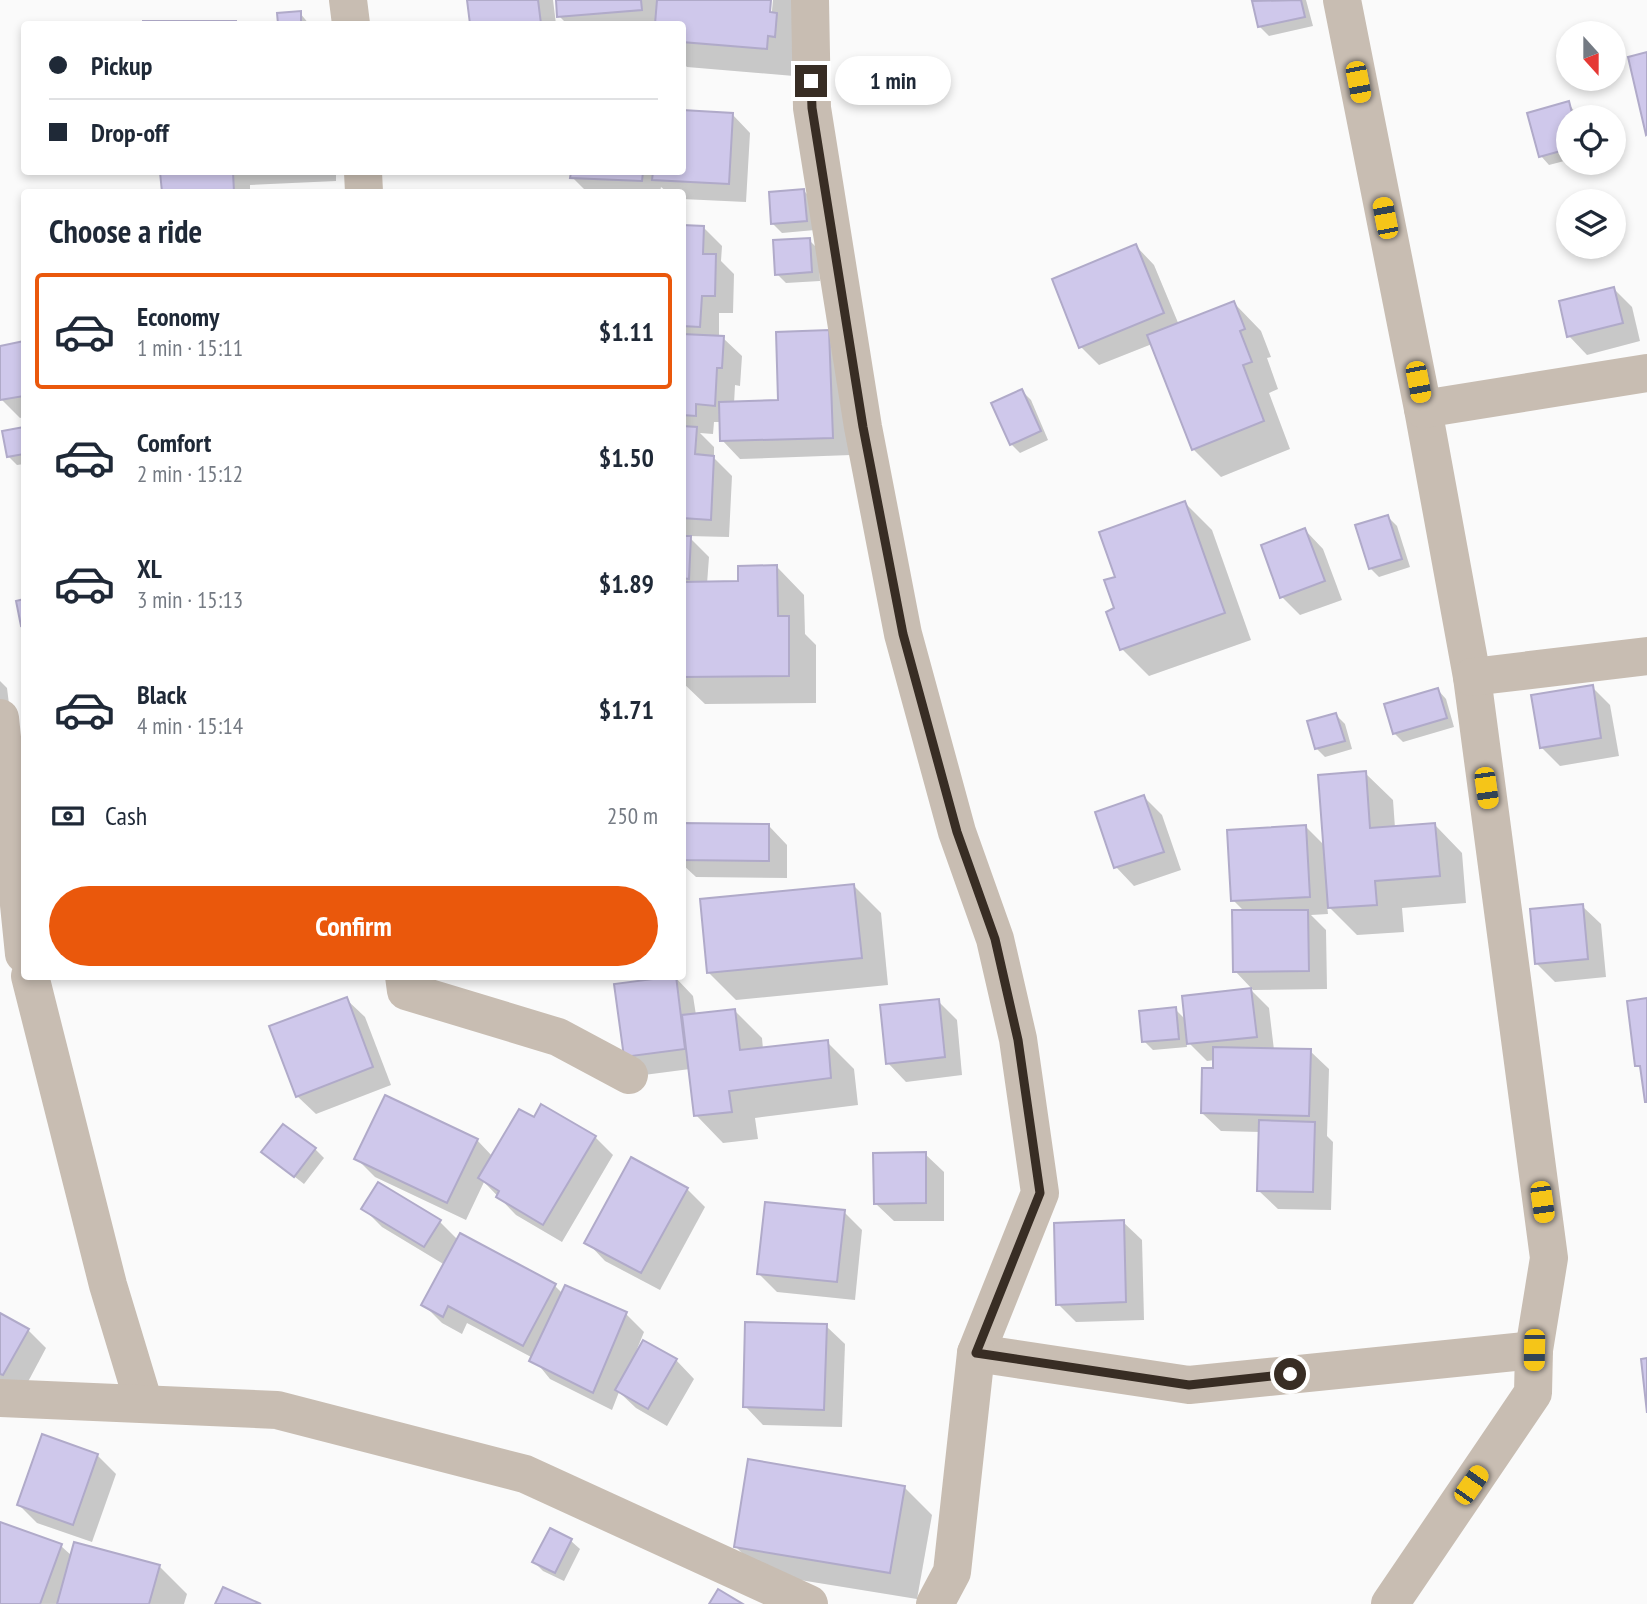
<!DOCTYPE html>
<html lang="en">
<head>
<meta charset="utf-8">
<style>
	:root { --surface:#fff; --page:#f6f6f7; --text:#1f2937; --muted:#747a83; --line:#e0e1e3; --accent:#ea580c }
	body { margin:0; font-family:"PT Sans Narrow",sans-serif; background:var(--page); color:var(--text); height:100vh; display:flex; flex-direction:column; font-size:26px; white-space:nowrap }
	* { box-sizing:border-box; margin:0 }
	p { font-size:23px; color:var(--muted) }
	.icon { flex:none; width:38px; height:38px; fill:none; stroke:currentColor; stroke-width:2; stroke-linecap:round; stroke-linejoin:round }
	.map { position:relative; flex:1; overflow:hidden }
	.side { position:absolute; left:21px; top:189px; width:665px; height:791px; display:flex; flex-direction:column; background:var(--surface); border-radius:7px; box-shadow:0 4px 10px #0003 }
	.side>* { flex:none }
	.guide { position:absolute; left:21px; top:21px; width:665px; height:154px; border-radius:7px; box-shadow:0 4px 10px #0003; display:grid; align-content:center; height:154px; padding:0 28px; background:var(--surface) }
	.needle { width:46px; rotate:159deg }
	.fabs { position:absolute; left:1556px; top:21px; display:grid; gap:14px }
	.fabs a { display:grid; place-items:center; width:70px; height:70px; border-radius:50%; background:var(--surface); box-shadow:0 4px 10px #0003; font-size:35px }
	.end { position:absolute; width:32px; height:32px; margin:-16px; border:9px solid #382d24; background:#fff; box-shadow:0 0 0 4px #fff }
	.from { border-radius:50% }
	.bubble { position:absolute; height:49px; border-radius:24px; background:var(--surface); box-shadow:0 4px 10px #0003; font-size:23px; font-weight:600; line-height:49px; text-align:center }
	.car { position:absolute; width:21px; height:42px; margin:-21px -10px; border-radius:9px; box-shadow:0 0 5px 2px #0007; background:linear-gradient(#f5c518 24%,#345 0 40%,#f5c518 0 76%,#345 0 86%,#f5c518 0) }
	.guide b { display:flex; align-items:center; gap:24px; height:66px; font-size:26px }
	.guide b+b { border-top:2px solid var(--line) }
	.guide i { width:18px; height:18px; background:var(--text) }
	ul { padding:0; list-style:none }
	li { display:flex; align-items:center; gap:21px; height:116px; margin:0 14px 10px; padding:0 14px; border:4px solid transparent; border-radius:7px }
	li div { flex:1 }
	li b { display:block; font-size:26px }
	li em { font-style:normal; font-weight:600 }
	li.on { border-color:var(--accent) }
	li>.icon { width:63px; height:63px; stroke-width:1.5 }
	h2 { padding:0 28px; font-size:32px; line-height:84px }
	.pay { display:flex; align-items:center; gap:18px; height:77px; padding:0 28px; font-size:26px }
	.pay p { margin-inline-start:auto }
	.button { display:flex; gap:14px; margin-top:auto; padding:14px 28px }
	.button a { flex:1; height:80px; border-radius:42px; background:var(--accent); color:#fff; font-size:28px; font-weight:600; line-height:80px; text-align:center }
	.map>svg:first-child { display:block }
	.shadow { fill:#0003 }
	.building { fill:#cfc8eb; stroke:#b0aac9; stroke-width:2 }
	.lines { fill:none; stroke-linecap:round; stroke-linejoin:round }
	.minor { stroke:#c8bdb2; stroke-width:38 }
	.route { stroke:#382d24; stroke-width:9 }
</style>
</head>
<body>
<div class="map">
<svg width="1647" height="1604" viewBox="0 0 1647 1604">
	<rect width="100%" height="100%" fill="#fafafa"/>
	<g class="shadow">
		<path d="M469,0H553L556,24H472Z"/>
		<path d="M557,0H769L767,20L771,21L773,0H799L794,76L687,67L682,62V24H567L559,16Z"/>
		<path d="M1263,0H1306L1313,26L1269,36L1260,27L1254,2Z"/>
		<path d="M300,13L309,24H279V15Z"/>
		<path d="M235,22L237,24H145V23Z"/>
		<path d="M1568,103L1579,117H1568V160L1549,165L1541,156Z"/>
		<path d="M732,114L750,133L746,202L682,199V192H667L661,187L660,192H587L572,177L573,172H682Z"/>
		<path d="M162,172H336V181L250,185V192H163Z"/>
		<path d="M804,191L813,200L815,230L782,233L773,224Z"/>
		<path d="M682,227H703L722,246L721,261L734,274L733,313H719V337L723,338L742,356L740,386L735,385L734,404L780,402L829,332L851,455L740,459L722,440L721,422H714L713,434L700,433L714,447V458L732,476L729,537L688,536L709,557L707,584L739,583L777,567L804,595L805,634L816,645V703L705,704L682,682Z"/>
		<path d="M809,240L818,249L820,281L786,283L777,274Z"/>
		<path d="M1136,246L1154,265L1179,325L1234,303L1261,331L1271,357L1267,358L1278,389L1269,393L1290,449L1221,477L1193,449L1152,344L1099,365L1081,347Z"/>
		<path d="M1614,289L1632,307L1640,341L1587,355L1569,336Z"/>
		<path d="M24,343V417L20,418L1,399L0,347Z"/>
		<path d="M1022,391L1031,400L1048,440L1020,453L1011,444Z"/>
		<path d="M24,428V464L17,465L8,456L4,432Z"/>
		<path d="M1185,503L1212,530L1251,640L1149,676L1122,649L1116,610L1117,578Z"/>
		<path d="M1388,517L1397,526L1410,567L1379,577L1370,568Z"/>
		<path d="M1305,530L1323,549L1342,600L1300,615L1282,597Z"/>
		<path d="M0,681L7,688L24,823L0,826Z"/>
		<path d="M1592,687L1610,705L1619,756L1560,766L1542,748Z"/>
		<path d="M1438,690L1446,699L1454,727L1403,742L1394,733Z"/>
		<path d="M1336,715L1345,724L1352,749L1325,757L1316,748Z"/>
		<path d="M1365,773L1393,800L1395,828L1435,825L1462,853L1466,903L1402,908L1404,932L1357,935L1327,905L1328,914L1311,915L1326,930L1327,989L1251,990L1269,1008L1274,1050L1310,1051L1329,1069L1327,1136L1333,1142L1331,1210L1278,1209L1259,1191L1261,1132L1221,1131L1202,1113L1215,1060L1207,1061L1186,1040L1187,1047L1153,1050L1144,1041L1175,1009L1186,1020L1184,997L1253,990L1235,971L1245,912L1233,900L1306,827L1325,846Z"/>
		<path d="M1144,797L1162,815L1181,870L1134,886L1116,867Z"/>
		<path d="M682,825L769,826L787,845V878L696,877L682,864Z"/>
		<path d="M854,886L881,913L888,985L736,1000L709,973Z"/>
		<path d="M1582,906L1601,924L1606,977L1555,982L1537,964Z"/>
		<path d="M675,977L693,996L696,1015L734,1010L762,1038L763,1049L827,1042L854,1069L858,1105L755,1118L758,1139L723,1143L696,1115L690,1069L644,1075L626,1056Z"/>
		<path d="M346,999L365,1017L391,1085L316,1114L297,1096Z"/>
		<path d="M938,1001L957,1020L962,1075L906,1082L888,1063Z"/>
		<path d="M535,1119L595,1137L613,1155L562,1242L516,1215L484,1182L466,1220L375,1177L357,1159L477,1140L493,1157Z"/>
		<path d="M315,1149L324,1158L304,1184L263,1152Z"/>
		<path d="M925,1154L944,1172V1221H894L875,1203Z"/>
		<path d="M687,1189L705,1207L660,1290L605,1261L587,1242Z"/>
		<path d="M363,1208L439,1221L458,1240L555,1286L563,1294L626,1314L644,1332L635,1354L676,1360L694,1379L667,1426L636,1408L619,1392L612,1410L550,1379L533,1358L467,1323L462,1334L442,1323L423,1304L445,1265L382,1227Z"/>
		<path d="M844,1212L862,1230L855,1300L777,1292L759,1274Z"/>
		<path d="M1123,1222L1142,1240L1144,1320L1076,1322L1058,1304Z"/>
		<path d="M0,1315L28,1330L46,1348L22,1393L0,1381Z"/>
		<path d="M826,1326L845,1344L842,1427L763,1425L745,1406Z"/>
		<path d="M97,1455L116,1474L92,1542L37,1523L19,1505Z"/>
		<path d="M904,1487L932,1515L917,1599L763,1574L735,1546Z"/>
		<path d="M0,1524L61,1546L72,1556L159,1566L187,1594L184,1604H0Z"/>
		<path d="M550,1530L571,1541L580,1549L564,1581L543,1571L534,1562Z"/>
	</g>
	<g class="building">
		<path d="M467,0H538L541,24H470Z"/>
		<path d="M556,0H641L642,10L557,17Z"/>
		<path d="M657,0H771L770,12L777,13L775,37L768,36L767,49L682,42V24H655Z"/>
		<path d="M1301,0L1305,17L1258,27L1252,1Z"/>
		<path d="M301,11V24H278L277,13Z"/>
		<rect x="143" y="21" width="93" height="3"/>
		<path d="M1647,52V134L1646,135L1628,57Z"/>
		<path d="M1569,101L1573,117H1568V149L1539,157L1527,113Z"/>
		<path d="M682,110L733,113L729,184L652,180L653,172H682Z"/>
		<path d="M160,172H233L234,192H162Z"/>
		<path d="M571,172H643L642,181L570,178Z"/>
		<path d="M804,189L807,221L771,224L769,192Z"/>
		<path d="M682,225L704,226L703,254H716L715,296H702L700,327L682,326Z"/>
		<path d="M810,238L812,272L775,275L773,240Z"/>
		<path d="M1136,244L1164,313L1079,348L1052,279Z"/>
		<path d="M1614,287L1623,323L1567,337L1559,301Z"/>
		<path d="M1234,301L1245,329L1240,331L1252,362L1243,365L1264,421L1192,450L1147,335Z"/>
		<path d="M829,330L833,438L720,441L719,402L778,400L776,332Z"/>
		<path d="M682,334L724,336L722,368H717L715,406L696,404V416L682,415Z"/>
		<path d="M24,341V396L0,400V346Z"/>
		<path d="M1022,389L1041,431L1010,445L991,403Z"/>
		<path d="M682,426L697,427L695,454L714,456L711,520L682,518Z"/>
		<path d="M24,427V454L7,457L2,431Z"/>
		<path d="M1185,501L1225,613L1120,650L1106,612L1114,608L1104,580L1115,577L1099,532Z"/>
		<path d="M1388,515L1402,559L1369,569L1355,525Z"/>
		<path d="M1305,528L1325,581L1280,598L1261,545Z"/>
		<path d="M682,536H691L689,579L682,578Z"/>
		<path d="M777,565L778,616H789V676L682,677V582L738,581V566Z"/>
		<path d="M24,599V625L21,626L16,601Z"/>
		<path d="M1593,685L1601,738L1540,748L1531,695Z"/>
		<path d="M1438,688L1447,718L1393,734L1384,704Z"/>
		<path d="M1336,713L1345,741L1315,749L1307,721Z"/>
		<path d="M1366,771L1370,828L1435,823L1440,876L1375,881L1377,905L1328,908L1318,775Z"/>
		<path d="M1144,795L1164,852L1114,868L1095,812Z"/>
		<path d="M682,823L769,824V861L682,860Z"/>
		<path d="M1306,825L1310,897L1231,901L1227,830Z"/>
		<path d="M854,884L862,958L707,973L700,899Z"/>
		<path d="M1583,904L1588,959L1535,964L1530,909Z"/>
		<path d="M1232,910H1308L1309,971L1233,972Z"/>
		<path d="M676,976L685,1049L624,1057L614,984Z"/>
		<path d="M1251,988L1257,1037L1187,1044L1182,996Z"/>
		<path d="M347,997L373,1067L296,1097L269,1026Z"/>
		<path d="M1647,998V1102H1645L1640,1066H1635L1627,1001Z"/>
		<path d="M939,999L945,1057L886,1064L880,1005Z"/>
		<path d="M1176,1007L1179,1039L1142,1042L1139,1011Z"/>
		<path d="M735,1009L740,1050L828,1040L831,1078L729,1091L732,1112L694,1116L682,1015Z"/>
		<path d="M1213,1047L1311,1049L1309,1116L1201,1113L1202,1068H1213Z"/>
		<path d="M385,1095L478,1139L447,1203L354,1159Z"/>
		<path d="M541,1104L596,1136L543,1225L496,1197L499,1191L478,1178L519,1109L534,1117Z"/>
		<path d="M1259,1120L1315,1122L1313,1192L1257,1191Z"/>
		<path d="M283,1124L316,1148L294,1177L261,1152Z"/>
		<path d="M926,1152V1203L874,1204L873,1153Z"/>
		<path d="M631,1157L688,1188L641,1273L584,1243Z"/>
		<path d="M378,1182L441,1220L424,1247L361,1209Z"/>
		<path d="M765,1202L845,1210L837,1282L757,1274Z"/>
		<path d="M1124,1220L1126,1302L1056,1305L1054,1223Z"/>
		<path d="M460,1233L556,1284L523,1346L448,1306L443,1317L421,1305Z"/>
		<path d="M565,1285L627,1312L593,1393L529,1361Z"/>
		<path d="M0,1313L29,1329L3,1375L0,1374Z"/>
		<path d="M745,1322L827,1324L824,1410L743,1407Z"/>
		<path d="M643,1340L677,1359L648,1409L615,1390Z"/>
		<path d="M1647,1358V1413L1641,1359Z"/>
		<path d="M42,1434L98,1454L73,1525L17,1505Z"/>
		<path d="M748,1459L905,1486L890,1573L734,1547Z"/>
		<path d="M0,1522L62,1544L40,1604H0Z"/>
		<path d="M550,1528L572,1539L555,1573L532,1562Z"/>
		<path d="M74,1542L160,1565L149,1604H57Z"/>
		<path d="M223,1587L261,1604H215Z"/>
		<path d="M718,1589L743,1604H709Z"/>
	</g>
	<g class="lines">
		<g class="minor">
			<path d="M348,0L351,24"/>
			<path d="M810,0L812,108L863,427L903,634L957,832L995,939L1018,1039L1040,1193L976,1353L1189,1385L1534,1350"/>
			<path d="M1342,0L1423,409L1472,677L1549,1258L1534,1350L1533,1393L1390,1604"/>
			<path d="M363,172L364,192"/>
			<path d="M1423,409L1647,373"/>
			<path d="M1472,677L1647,656"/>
			<path d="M0,718L24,954"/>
			<path d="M30,976L108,1285L144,1404"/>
			<path d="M404,976L406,991L558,1037L629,1075"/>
			<path d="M0,1398L277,1410L525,1474L809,1604"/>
			<path d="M935,1604L952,1572L976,1353"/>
		</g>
	</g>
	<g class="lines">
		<path class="route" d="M811,81L812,108L863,427L903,634L957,832L995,939L1018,1040L1040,1193L976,1353L1189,1385L1290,1374"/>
	</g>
</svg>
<div class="fabs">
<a><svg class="needle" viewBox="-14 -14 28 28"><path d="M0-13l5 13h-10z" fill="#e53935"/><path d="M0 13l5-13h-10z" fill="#747a83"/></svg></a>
<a><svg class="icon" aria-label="locate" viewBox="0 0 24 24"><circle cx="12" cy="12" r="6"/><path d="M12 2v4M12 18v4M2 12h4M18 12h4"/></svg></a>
<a><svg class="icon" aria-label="layers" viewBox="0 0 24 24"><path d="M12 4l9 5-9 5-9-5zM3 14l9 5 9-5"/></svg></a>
</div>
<i class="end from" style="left:1290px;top:1374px"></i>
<i class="end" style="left:811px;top:81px"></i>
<div class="bubble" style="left:835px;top:56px;width:116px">1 min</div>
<i class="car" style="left:1358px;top:82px;rotate:169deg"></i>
<i class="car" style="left:1385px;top:218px;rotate:349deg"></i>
<i class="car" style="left:1418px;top:382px;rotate:169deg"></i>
<i class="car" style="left:1486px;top:788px;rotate:172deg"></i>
<i class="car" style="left:1542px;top:1202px;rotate:172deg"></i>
<i class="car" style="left:1534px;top:1350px;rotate:181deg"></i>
<i class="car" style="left:1471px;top:1485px;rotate:35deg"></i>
<div class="guide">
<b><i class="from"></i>Pickup</b>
<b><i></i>Drop-off</b>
</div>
<section class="side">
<h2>Choose a ride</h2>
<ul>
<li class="on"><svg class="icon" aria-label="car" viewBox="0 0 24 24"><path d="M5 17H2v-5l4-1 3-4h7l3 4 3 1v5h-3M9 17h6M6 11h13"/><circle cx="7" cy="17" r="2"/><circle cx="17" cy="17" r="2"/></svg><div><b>Economy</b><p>1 min · 15:11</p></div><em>$1.11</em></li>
<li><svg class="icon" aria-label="car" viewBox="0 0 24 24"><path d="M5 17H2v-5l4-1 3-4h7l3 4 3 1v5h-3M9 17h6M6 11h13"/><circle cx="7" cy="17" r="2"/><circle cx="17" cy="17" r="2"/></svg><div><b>Comfort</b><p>2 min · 15:12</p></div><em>$1.50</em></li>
<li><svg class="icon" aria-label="car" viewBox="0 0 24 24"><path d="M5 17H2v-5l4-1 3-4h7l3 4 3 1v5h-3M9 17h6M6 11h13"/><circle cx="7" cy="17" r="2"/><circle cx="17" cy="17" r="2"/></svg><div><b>XL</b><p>3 min · 15:13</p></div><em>$1.89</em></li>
<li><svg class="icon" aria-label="car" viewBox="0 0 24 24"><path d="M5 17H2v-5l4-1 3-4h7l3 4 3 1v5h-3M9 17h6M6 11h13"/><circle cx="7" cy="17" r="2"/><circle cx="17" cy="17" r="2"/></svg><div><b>Black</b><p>4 min · 15:14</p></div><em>$1.71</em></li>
</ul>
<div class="pay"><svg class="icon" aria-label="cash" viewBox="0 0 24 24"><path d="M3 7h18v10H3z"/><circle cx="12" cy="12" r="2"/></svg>Cash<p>250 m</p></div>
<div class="button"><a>Confirm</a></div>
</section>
</div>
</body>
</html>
